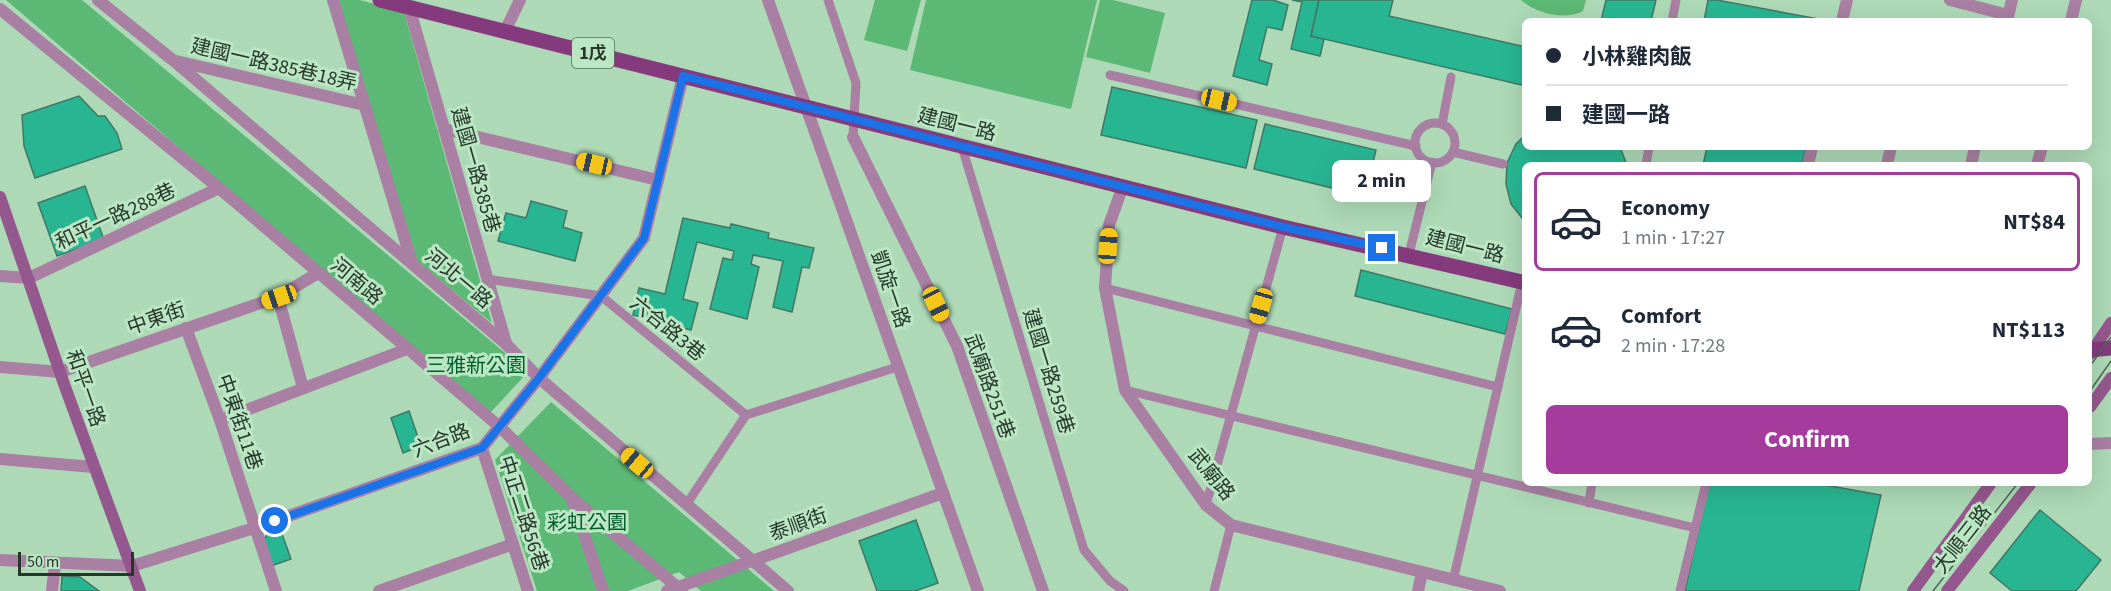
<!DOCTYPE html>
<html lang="en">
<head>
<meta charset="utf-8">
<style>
	:root { --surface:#fff; --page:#f6f6f7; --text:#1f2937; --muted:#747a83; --line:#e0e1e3; --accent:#a53c9d }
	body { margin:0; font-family:"Source Sans 3","Noto Sans TC",sans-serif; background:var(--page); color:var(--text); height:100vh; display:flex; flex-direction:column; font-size:22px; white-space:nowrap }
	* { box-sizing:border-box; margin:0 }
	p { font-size:20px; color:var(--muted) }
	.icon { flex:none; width:33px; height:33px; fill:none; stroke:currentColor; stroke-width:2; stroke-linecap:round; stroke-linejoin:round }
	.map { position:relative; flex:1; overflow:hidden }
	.details { position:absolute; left:1522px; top:162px; width:570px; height:324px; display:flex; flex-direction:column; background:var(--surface); border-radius:9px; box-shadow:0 6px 24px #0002 }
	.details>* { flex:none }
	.top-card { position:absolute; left:1522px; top:18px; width:570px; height:132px; border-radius:9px; box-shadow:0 6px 24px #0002; display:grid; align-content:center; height:132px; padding:0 24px; background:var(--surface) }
	.scale { position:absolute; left:18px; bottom:15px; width:116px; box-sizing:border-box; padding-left:6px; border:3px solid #26372a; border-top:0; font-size:16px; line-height:21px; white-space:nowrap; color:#26372a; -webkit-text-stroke:4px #bae6c3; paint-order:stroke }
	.end { position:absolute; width:27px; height:27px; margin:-14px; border:8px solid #1a73e8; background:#fff; box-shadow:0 0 0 3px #fff }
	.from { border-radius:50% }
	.bubble { position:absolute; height:42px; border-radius:9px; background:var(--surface); box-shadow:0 6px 24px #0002; font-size:20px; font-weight:700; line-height:42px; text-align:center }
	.car { position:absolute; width:18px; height:36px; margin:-18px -9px; border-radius:8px; box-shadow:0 0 4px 2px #0007; background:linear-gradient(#f5c518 24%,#345 0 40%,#f5c518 0 76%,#345 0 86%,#f5c518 0) }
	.top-card b { display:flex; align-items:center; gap:21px; height:57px; font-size:22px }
	.top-card b+b { border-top:2px solid var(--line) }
	.top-card i { width:15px; height:15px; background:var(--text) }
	ul { padding:10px 0 0; list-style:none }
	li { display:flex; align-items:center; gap:18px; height:99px; margin:0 12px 9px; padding:0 12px; border:3px solid transparent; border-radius:9px }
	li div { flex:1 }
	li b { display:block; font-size:22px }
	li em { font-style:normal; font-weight:700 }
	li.current { border-color:var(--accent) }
	li>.icon { width:54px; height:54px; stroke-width:1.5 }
	.cta { display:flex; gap:12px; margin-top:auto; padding:12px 24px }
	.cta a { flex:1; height:69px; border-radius:9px; background:var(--accent); color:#fff; font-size:24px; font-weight:700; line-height:69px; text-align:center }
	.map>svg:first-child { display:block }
	.green { fill:#5cb875 }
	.building { fill:#28b692; stroke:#407866; stroke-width:1.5 }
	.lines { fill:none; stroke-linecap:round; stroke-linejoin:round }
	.lane { stroke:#a97fa3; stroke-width:9 }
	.street { stroke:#a97fa3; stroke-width:12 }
	.secondary { stroke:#95588e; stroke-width:12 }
	.primary { stroke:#853a7e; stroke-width:15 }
	.tram { stroke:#4e6754; stroke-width:1.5 }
	.route { stroke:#1a73e8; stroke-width:8 }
	.labels { text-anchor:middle; stroke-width:6; stroke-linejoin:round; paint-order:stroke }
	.shield { fill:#bae6c3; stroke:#526c58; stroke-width:1.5 }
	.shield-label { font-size:18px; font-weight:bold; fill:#26372a }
	.street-label { font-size:20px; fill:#26372a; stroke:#bae6c3 }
	.park-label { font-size:20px; fill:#005e2a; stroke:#bae6c3 }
</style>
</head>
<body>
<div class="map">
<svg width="2111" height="591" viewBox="0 0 2111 591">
	<rect width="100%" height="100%" fill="#add9b6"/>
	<g class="green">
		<path d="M6,0H82L528,372L490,413Z"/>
		<path d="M338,0H360L404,12L492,323L417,261Z"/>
		<path d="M875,0H921L907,51L864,40Z"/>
		<path d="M926,0H1097L1071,109L910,70Z"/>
		<path d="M1100,0H1113L1165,13L1150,73L1086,57Z"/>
		<path d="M1521,0H1586L1583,11C1565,21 1535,13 1521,0Z"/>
		<path d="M551,402L774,591H701L679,572L628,591H537L495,460Z"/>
	</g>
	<g class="building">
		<path d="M1252,0H1273L1288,5L1282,30L1267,27L1259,60L1272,64L1267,85L1233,76Z"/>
		<path d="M1292,0H1319L1311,36L1324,39L1320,56L1291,49L1302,2Z"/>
		<path d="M1319,0H1393L1389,16L1526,47V86L1311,36Z"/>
		<path d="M1606,0H1656L1651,21H1601Z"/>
		<path d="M1708,0H1717L1829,21H1704Z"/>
		<path d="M1112,87L1257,120L1246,168L1101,135Z"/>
		<path d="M79,96L98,116H105L117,133L122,149L35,178L24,146L22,115Z"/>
		<path d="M1265,124L1376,150L1365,196L1254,169Z"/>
		<path d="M1526,134V147H1620L1627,165H1526V223L1511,204L1506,184L1507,163L1516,144Z"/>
		<path d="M1707,147H1806L1802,165H1703Z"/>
		<path d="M85,186L104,240L57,256L38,203Z"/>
		<path d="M531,201L567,211L563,227L582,233L575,261L498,241L506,213L526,218Z"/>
		<path d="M683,218L730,228L731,224L769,233L768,238L814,248L809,268L802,267L792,312L773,307L783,261L753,255L751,264L759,267L747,319L710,309L723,258L732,260L734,251L697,242L683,299L698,303L691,330L633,315L639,288L665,294Z"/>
		<path d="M1361,270L1512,309L1505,334L1355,296Z"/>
		<path d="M409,411L421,446L403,453L391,418Z"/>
		<path d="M1709,483H1814L1881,495L1859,591H1685Z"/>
		<path d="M2040,510L2101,560L2076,591H2012L1990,573Z"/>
		<path d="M916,520L938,583L915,591H877L859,541Z"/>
		<path d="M281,531L291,559L268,567L261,547L266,536Z"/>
		<path d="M62,576L80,577L99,591H61Z"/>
	</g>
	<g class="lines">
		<g class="lane">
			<path d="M828,0L856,83L853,137"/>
			<path d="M1672,21L1676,0"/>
			<path d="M1110,75L1416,146"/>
			<circle cx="1435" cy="143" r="20"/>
			<path d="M1442,124L1451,77"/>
			<path d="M962,147L1084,550L1110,581L1124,591"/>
			<path d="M1453,152L1503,164"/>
			<path d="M1646,165L1649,147"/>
			<path d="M1409,254L1432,162"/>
			<path d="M487,279L601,296L746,415"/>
			<path d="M1105,288L1498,387"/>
			<path d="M1125,390L1695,528"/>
			<path d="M1589,503L1592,483"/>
			<path d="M686,505L746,415L897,367"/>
			<path d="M1206,505L1283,227"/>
			<path d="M1453,581L1522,282"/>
			<path d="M1214,591L1231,525"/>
			<path d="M1680,591L1706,483"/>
		</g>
		<g class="street">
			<path d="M98,0L174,61L506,344L539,378L788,591"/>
			<path d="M333,0L412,263"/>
			<path d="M768,0L978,591"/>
			<path d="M1950,0L2008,15"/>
			<path d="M409,7L506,343"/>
			<path d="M0,9L219,188L501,428L572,498L682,591"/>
			<path d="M1842,21L1847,0"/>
			<path d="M2007,21L2012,0"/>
			<path d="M2071,21L2076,0"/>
			<path d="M505,31L520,0"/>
			<path d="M176,61L364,105"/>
			<path d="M444,129L658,180"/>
			<path d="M853,137L957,346L1043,591"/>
			<path d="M1808,165L1812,147"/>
			<path d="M1887,165L1891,147"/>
			<path d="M1971,165L1975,147"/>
			<path d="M2037,165L2042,147"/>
			<path d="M1123,186L1109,225L1105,288L1125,390L1206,505L1231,525L1500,591"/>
			<path d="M0,276L29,278L219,188"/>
			<path d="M278,297L303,388"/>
			<path d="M186,328L220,420L276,591"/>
			<path d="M0,367L60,372L278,297L318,273"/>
			<path d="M220,420L407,349"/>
			<path d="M2090,444L2111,443"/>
			<path d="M482,448L528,591"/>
			<path d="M0,459L93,467"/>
			<path d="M572,498L603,591"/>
			<path d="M0,560L132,566L254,528L482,448L539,378L644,238L683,76"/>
			<path d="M52,591L55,564"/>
			<path d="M379,591L513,544"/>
			<path d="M667,591L943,493"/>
			<path d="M1418,591L1422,573"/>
		</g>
		<g class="secondary">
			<path d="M0,197L64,384L140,591"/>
			<path d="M2090,354L2111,323"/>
			<path d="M2090,407L2111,378"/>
			<path d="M1913,591L1991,483"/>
			<path d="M1947,591L2031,483"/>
		</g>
		<g class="primary">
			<path d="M380,0L1283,227L1526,283"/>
			<path d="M2090,350L2111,348"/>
		</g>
		<g class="tram">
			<path d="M2090,366L2111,337"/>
			<path d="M2090,391L2111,361"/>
			<path d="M1933,591L2018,483"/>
		</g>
	</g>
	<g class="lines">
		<path class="route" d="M275,521L482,448L539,378L644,238L683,76L1283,227L1382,248"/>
	</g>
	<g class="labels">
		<rect class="shield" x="572" y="38" width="42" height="30" rx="4.5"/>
		<g class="shield-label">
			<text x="593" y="59">1戊</text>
		</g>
		<g class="street-label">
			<text transform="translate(274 64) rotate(13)" y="7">建國一路385巷18弄</text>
			<text transform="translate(957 124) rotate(14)" y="7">建國一路</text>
			<text transform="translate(476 170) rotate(74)" y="7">建國一路385巷</text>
			<text transform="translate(115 216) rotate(-25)" y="7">和平一路288巷</text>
			<text transform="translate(1465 246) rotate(14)" y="7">建國一路</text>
			<text transform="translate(459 278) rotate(40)" y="7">河北一路</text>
			<text transform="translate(357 281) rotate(40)" y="7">河南路</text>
			<text transform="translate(891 289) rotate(71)" y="7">凱旋一路</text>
			<text transform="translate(156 318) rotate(-19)" y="7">中東街</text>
			<text transform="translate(668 328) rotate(39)" y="7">六合路3巷</text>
			<text transform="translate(1049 371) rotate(73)" y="7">建國一路259巷</text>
			<text transform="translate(990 386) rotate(70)" y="7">武廟路251巷</text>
			<text transform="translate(86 388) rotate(71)" y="7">和平一路</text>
			<text transform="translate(240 422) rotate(71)" y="7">中東街11巷</text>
			<text transform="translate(441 440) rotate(-21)" y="7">六合路</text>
			<text transform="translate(1212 474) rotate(51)" y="7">武廟路</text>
			<text transform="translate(524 513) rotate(72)" y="7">中正二路56巷</text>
			<text transform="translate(798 524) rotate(-20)" y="7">泰順街</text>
			<text transform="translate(1962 539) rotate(-52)" y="7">大順三路</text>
		</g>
		<g class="park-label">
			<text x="476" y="372">三雅新公園</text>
			<text x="587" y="529">彩虹公園</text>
		</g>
	</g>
</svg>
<div class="scale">50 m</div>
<i class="end from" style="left:275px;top:521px"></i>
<i class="end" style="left:1382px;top:248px"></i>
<div class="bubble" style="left:1332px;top:160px;width:99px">2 min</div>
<i class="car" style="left:1219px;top:100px;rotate:103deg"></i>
<i class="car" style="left:594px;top:164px;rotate:283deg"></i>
<i class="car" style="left:1108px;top:246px;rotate:4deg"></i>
<i class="car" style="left:279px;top:297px;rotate:251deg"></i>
<i class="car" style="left:936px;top:304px;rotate:154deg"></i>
<i class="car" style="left:1261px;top:306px;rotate:196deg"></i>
<i class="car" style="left:637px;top:463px;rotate:310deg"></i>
<div class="top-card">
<b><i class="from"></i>小林雞肉飯</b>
<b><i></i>建國一路</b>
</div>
<section class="details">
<ul>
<li class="current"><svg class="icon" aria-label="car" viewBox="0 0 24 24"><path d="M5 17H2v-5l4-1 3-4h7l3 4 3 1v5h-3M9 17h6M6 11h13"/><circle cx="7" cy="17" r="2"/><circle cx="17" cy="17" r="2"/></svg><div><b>Economy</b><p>1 min · 17:27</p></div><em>NT$84</em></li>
<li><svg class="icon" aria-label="car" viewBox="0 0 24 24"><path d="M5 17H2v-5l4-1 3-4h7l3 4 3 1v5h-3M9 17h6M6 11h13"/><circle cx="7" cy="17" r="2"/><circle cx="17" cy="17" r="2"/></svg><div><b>Comfort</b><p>2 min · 17:28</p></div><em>NT$113</em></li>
</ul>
<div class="cta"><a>Confirm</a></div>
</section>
</div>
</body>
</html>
